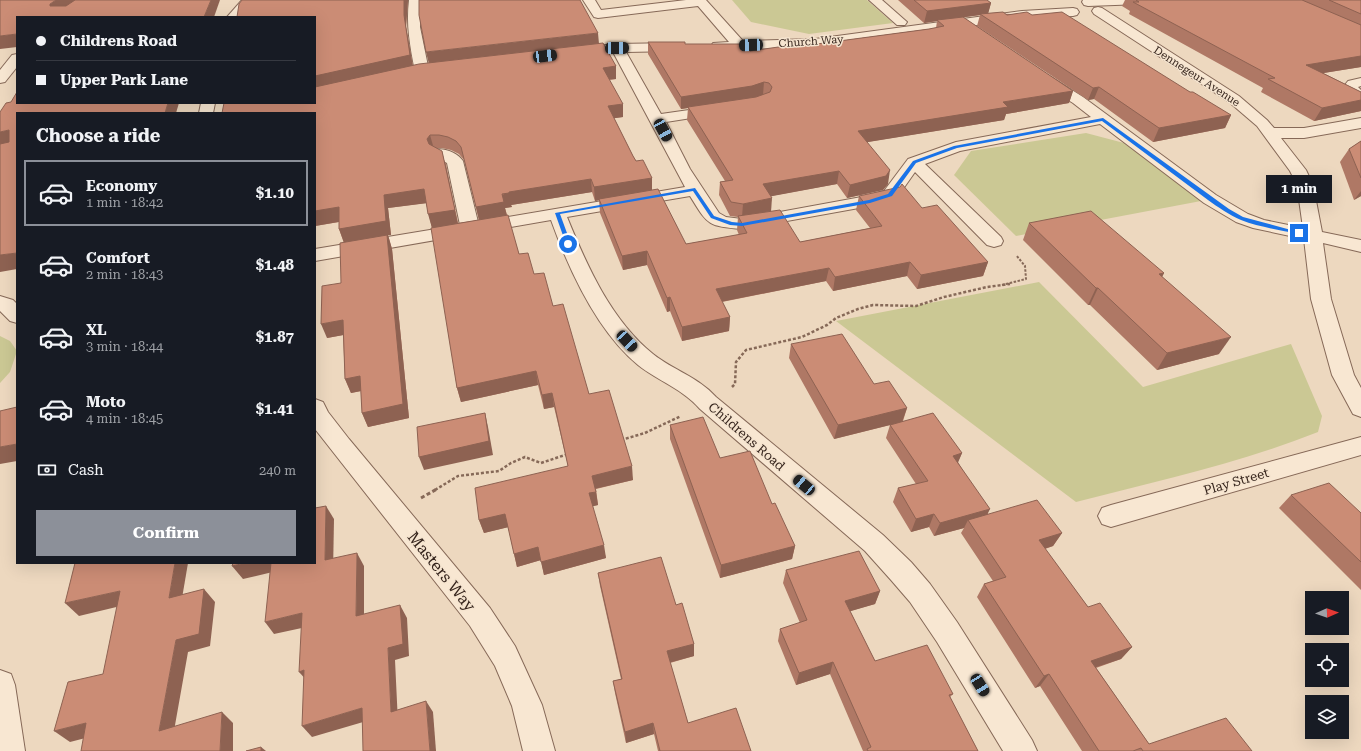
<!DOCTYPE html>
<html lang="en">
<head>
<meta charset="utf-8">
<style>
	:root { --surface:#171b24; --page:#242831; --text:#f1f3f6; --muted:#9ea1a6; --line:#363941; --accent:#8c9099 }
	body { margin:0; font-family:"Roboto Serif",serif; background:var(--page); color:var(--text); height:100vh; display:flex; flex-direction:column; font-size:15px; white-space:nowrap }
	* { box-sizing:border-box; margin:0 }
	p { font-size:13px; color:var(--muted) }
	.icon { flex:none; width:22px; height:22px; fill:none; stroke:currentColor; stroke-width:2; stroke-linecap:round; stroke-linejoin:round }
	.map { position:relative; flex:1; overflow:hidden }
	.side { position:absolute; left:16px; top:112px; width:300px; height:452px; display:flex; flex-direction:column; background:var(--surface); border-radius:0px; box-shadow:0 4px 16px #0002 }
	.side>* { flex:none }
	.top-card { position:absolute; left:16px; top:16px; width:300px; height:88px; border-radius:0px; box-shadow:0 4px 16px #0002; display:grid; align-content:center; height:88px; padding:0 20px; background:var(--surface) }
	.needle { width:26px; rotate:88deg }
	.tools { position:absolute; left:1305px; top:591px; display:grid; gap:8px }
	.tools a { display:grid; place-items:center; width:44px; height:44px; border-radius:0px; background:var(--surface); box-shadow:0 4px 16px #0002; font-size:20px }
	.end { position:absolute; width:18px; height:18px; margin:-9px; border:5px solid #1a73e8; background:#fff; box-shadow:0 0 0 2px #fff }
	.from { border-radius:50% }
	.bubble { position:absolute; height:28px; border-radius:0px; background:var(--surface); box-shadow:0 4px 16px #0002; font-size:13px; font-weight:700; line-height:28px; text-align:center }
	.car { position:absolute; width:12px; height:24px; margin:-12px -6px; border-radius:5px; box-shadow:0 0 3px 1px #0007; background:linear-gradient(#222 24%,#8ab4d8 0 40%,#222 0 76%,#8ab4d8 0 86%,#222 0) }
	.top-card b { display:flex; align-items:center; gap:14px; height:38px; font-size:15px }
	.top-card b+b { border-top:1px solid var(--line) }
	.top-card i { width:10px; height:10px; background:var(--text) }
	ul { padding:0; list-style:none }
	li { display:flex; align-items:center; gap:12px; height:66px; margin:0 8px 6px; padding:0 12px; border:2px solid transparent; border-radius:0px }
	li div { flex:1 }
	li b { display:block; font-size:15px }
	li em { font-style:normal; font-weight:700 }
	li.active { border-color:var(--accent) }
	li>.icon { width:36px; height:36px; stroke-width:1.5 }
	h2 { padding:0 20px; font-size:18px; line-height:48px }
	.pay { display:flex; align-items:center; gap:10px; height:44px; padding:0 20px; font-size:15px }
	.pay p { margin-inline-start:auto }
	.cta { display:flex; gap:8px; margin-top:auto; padding:8px 20px }
	.cta a { flex:1; height:46px; border-radius:0px; background:var(--accent); color:#fff; font-size:16px; font-weight:700; line-height:46px; text-align:center }
	.map>svg:first-child { display:block }
	.green { fill:#cbc894 }
	.lines { fill:none; stroke-linecap:round; stroke-linejoin:round }
	.minor-casing { stroke:#866958; stroke-width:2 }
	.path-far2 { stroke:#866958; stroke-width:2; stroke-dasharray:2.5 1.5; stroke-linecap:butt }
	.path-far1 { stroke:#866958; stroke-width:2.5; stroke-dasharray:3 2; stroke-linecap:butt }
	.path { stroke:#866958; stroke-width:3; stroke-dasharray:4 2.5; stroke-linecap:butt }
	.minor { fill:#f8e7d2; fill-rule:evenodd }
	.wall { fill:#af7865; fill-rule:evenodd }
	.shaded-wall { fill:#8e6252 }
	.building { fill:#cb8c75; stroke:#8e6252 }
	.route { fill:#1a73e8 }
	.labels { text-anchor:middle; stroke-width:3; stroke-linejoin:round; paint-order:stroke }
	.far-street-label { font-size:11px; fill:#35241c; stroke:#f5e4cf }
	.street-label { font-size:13px; fill:#35241c; stroke:#f5e4cf }
	.near-street-label { font-size:16px; fill:#35241c; stroke:#f5e4cf }
</style>
</head>
<body>
<div class="map">
<svg width="1361" height="751" viewBox="0 0 1361 751">
	<rect width="100%" height="100%" fill="#edd8bf"/>
	<g class="green">
		<path d="M732,0H867L893,23L809,34L751,22Z"/>
		<path d="M1086,133L1124,143L1201,201L1016,236L954,175L971,151Z"/>
		<path d="M1039,282L1143,387L1291,344L1322,416L1318,432C1240,463 1158,481 1076,502L836,321Z"/>
		<path d="M0,336L10,341L17,351L10,372L0,383Z"/>
	</g>
	<g class="lines">
		<g class="minor-casing">
			<g id="minor">
				<path d="M242,0H254L240,17H227Z"/>
				<path d="M409,0H421L420,27L429,71L427,74L422,75L417,74L415,71C410,47 406,24 409,0Z"/>
				<path d="M583,0H595L601,10L686,0H706L743,41L815,39L1022,11L1073,8L1077,9L1079,12L1077,15L1073,16L1022,19L815,47L718,50L713,49L711,46L713,43L729,42L698,6L598,18L594,17Z"/>
				<path d="M869,0H882L907,22L905,25H897Z"/>
				<path d="M1083,0H1148L1146,3L1142,4L1088,6L1084,5L1082,2Z"/>
				<path d="M1098,7L1102,8L1239,96L1267,120L1274,128H1304L1361,118V128L1304,138H1281L1306,170L1313,185L1322,232L1361,240V252L1323,243L1331,299L1354,375L1361,388V417L1353,414L1332,375L1311,299L1304,239L1253,228L1236,222L1204,203L1100,124L960,151L925,164L1001,237L1003,241L1001,245L994,247L987,245L915,172L896,199L870,206L742,229C707,226 708,225 690,196L567,217C587,266 611,320 653,354C673,370 698,377 716,397L883,535L911,562L930,584L957,622L1032,740L1037,751H1003L937,642L910,602L891,580L865,551L700,409C683,389 658,381 638,365C597,331 569,270 551,220L315,261V249L460,225L447,163L434,156L432,153L434,150C444,147 458,153 463,161L478,222L685,187L613,52L576,56L571,55L569,52L571,49L576,48L615,44L678,43L683,44L685,47L683,50L678,51L626,52L661,114L717,106L722,107L724,110L722,113L717,114L666,122L690,169L719,213L726,217L742,219L867,196L884,191L908,159L956,142L1091,117L1073,103L1041,83L1039,80L1041,77L1046,76L1051,77L1083,97L1216,195L1248,214L1264,220L1303,228L1297,185L1290,171L1257,126L1229,102L1094,14L1092,11L1094,8Z"/>
				<path d="M17,54V67L5,82L0,83V70L12,55Z"/>
				<path d="M1361,78V86L1358,87L1361,90V100L1348,94L1344,86L1348,81Z"/>
				<path d="M201,103H215L213,113H199Z"/>
				<path d="M0,296L13,300L17,304V323L10,321L0,311Z"/>
				<path d="M315,399L323,402L328,412L349,439L490,608L515,646L542,705L555,751H523L512,706L495,666L470,626L315,429Z"/>
				<path d="M1361,437V455L1111,527L1102,524L1098,516L1102,508L1111,505Z"/>
				<path d="M0,670L11,674L15,685L25,751H0Z"/>
			</g>
		</g>
		<path class="path-far2" d="M1002,285L1026,279L1025,266L1016,255"/>
		<g class="path-far1">
			<path d="M732,387L735,384L736,362L746,350L802,337L827,325L836,318L858,309L873,305L916,306L944,297L987,287L1010,284"/>
			<path d="M621,440L645,433L681,416"/>
			<path d="M435,490L458,476L499,471L511,463L525,457L541,463L568,454"/>
		</g>
		<path class="path" d="M421,498L437,489"/>
		<use href="#minor" class="minor"/>
	</g>
	<g class="wall">
		<path d="M242,0H408L406,27L413,66L599,43L616,66V79L609,80L623,117L614,118L633,156L636,161L652,178V190L686,244L739,235L737,230L738,217L730,216L719,195L720,182L725,181L687,120L688,108L681,109L648,54V42L685,44L750,51L809,45L936,28L937,21L924,23L898,0H987L991,3L988,13L1032,15L1190,92L1231,115L1225,128L1153,142L1094,99L1088,100L977,26L980,15L963,17L1073,91L1069,103L1006,114L1004,120L867,142L888,184L883,190L847,198L837,184L771,196V212L800,242L870,228L856,210L859,196L922,208L988,262L983,276L917,289L907,276L833,291L826,281L722,302L730,317L729,331L682,341L670,311L667,312L647,265L623,270L600,213L599,200L595,201L592,192L511,205L512,207L505,208L507,215L519,254L534,274L553,306L589,394L633,480L596,489L598,505L592,506L606,558L544,575L541,560L517,567L508,527L484,533L479,520L568,466L554,407L544,409L538,385L461,402L457,388L432,228L426,203L388,208L391,235H388L392,249L409,418L368,427L362,413L361,391L351,393L345,379L343,335L327,338L341,283L344,243L339,229V222L315,226V103ZM438,148H442L451,150L459,154L464,160L479,220L458,223L446,164Z"/>
		<path d="M1125,0H1361V67L1323,73L1361,92V111L1314,121L1261,92L1263,88L1129,14L1130,11L1122,6Z"/>
		<path d="M1361,141V196L1354,200L1340,162L1349,149Z"/>
		<path d="M1029,223L1164,273L1162,277L1219,354L1157,370L1090,305H1088L1023,240Z"/>
		<path d="M791,344L874,384L907,408L903,421L962,453L958,462L988,514L1062,533L1053,546L1045,549L1088,607L1132,647L1121,659L1096,668L1149,744L1252,751H1082L1040,686L1035,688L977,597L984,584L993,581L961,533L964,528L934,536L929,527L911,532L893,502L898,488L916,484L886,438L890,425L834,439L789,358Z"/>
		<path d="M670,425L720,458L772,504L795,546L792,559L720,578L670,439Z"/>
		<path d="M1291,495L1361,513V590L1279,508Z"/>
		<path d="M786,570L880,591L875,604L850,611L875,661L953,694L950,697L978,751H863L830,674L796,685L778,641L780,629L800,623L783,583Z"/>
		<path d="M598,573L676,605L694,644V656L670,663L688,723L751,751H658L654,734L626,743L615,693L613,681L621,679L600,586Z"/>
	</g>
	<g class="shaded-wall">
		<path d="M56,0H79L57,16L50,6V4Z"/>
		<path d="M211,0H220L214,17H204Z"/>
		<path d="M404,0H408L406,27L413,67L315,89V76L404,15Z"/>
		<path d="M991,3L988,14H980V15L938,21L937,20V21L924,23L927,11Z"/>
		<path d="M598,33L599,44L429,64L426,52Z"/>
		<path d="M17,34V47L0,49V36Z"/>
		<path d="M1361,56V67L1299,77L1306,65Z"/>
		<path d="M616,66V79L604,80L603,68Z"/>
		<path d="M764,82L763,95L751,99L688,107V108L681,109V97Z"/>
		<path d="M1099,87L1094,99L1088,100L1093,88Z"/>
		<path d="M1073,91L1069,103L1006,114L1004,120L856,144L858,131L1003,102Z"/>
		<path d="M1361,100V111L1314,121L1322,108Z"/>
		<path d="M168,103H179L176,113H165Z"/>
		<path d="M623,104V117L609,119L608,106Z"/>
		<path d="M1231,115L1225,128L1153,142L1159,128Z"/>
		<path d="M9,130L17,142L0,147V132Z"/>
		<path d="M430,135L434,149L431,152L427,139Z"/>
		<path d="M442,151L458,224L432,228L428,214Z"/>
		<path d="M890,170L888,184L883,190L847,198L850,185Z"/>
		<path d="M839,171L837,184L762,198L763,184Z"/>
		<path d="M652,178V191L595,201L594,187Z"/>
		<path d="M591,179L592,192L511,205L512,207L505,208L507,216L479,220L476,207L509,192Z"/>
		<path d="M424,189L428,203L388,208L391,235H388L392,249L409,418L368,427L362,413L403,404L339,229L384,195Z"/>
		<path d="M1361,191V196L1354,200Z"/>
		<path d="M772,198L771,212L742,217L743,204Z"/>
		<path d="M339,207L344,221L315,226V211Z"/>
		<path d="M647,251V265L623,270L622,256Z"/>
		<path d="M17,253V269L0,272V255Z"/>
		<path d="M910,262L907,276L833,291L835,277Z"/>
		<path d="M988,262L983,276L917,289L921,275Z"/>
		<path d="M829,268L826,281L715,303L716,289Z"/>
		<path d="M1164,273L1155,290L1159,274Z"/>
		<path d="M1096,288H1098L1090,305H1088Z"/>
		<path d="M670,297V311L667,312V298Z"/>
		<path d="M730,317L729,331L682,341V327Z"/>
		<path d="M343,320L349,334L327,338L321,324Z"/>
		<path d="M1231,337L1219,354L1157,370L1167,353Z"/>
		<path d="M536,371L538,385L461,402L457,388Z"/>
		<path d="M360,376L366,390L351,393L345,379Z"/>
		<path d="M552,393L554,407L544,409L542,395Z"/>
		<path d="M907,408L902,422L834,439L838,425Z"/>
		<path d="M485,413L488,427L493,455L424,470L419,457Z"/>
		<path d="M17,444V461L0,464V447Z"/>
		<path d="M962,453L956,467L953,456Z"/>
		<path d="M632,466L633,480L594,489L592,476Z"/>
		<path d="M596,492L598,505L590,507L589,493Z"/>
		<path d="M326,506L334,519L333,573L325,560Z"/>
		<path d="M990,509L983,523L968,520L964,528L934,536L940,523Z"/>
		<path d="M505,514L509,527L484,533L479,520Z"/>
		<path d="M934,514L929,527L911,532L916,519Z"/>
		<path d="M1062,533L1053,546L1031,553L1039,540Z"/>
		<path d="M604,545L606,558L544,575L541,562Z"/>
		<path d="M795,546L792,559L720,578L721,565Z"/>
		<path d="M538,547L541,560L517,567L514,554Z"/>
		<path d="M357,553L364,566V629L356,616Z"/>
		<path d="M175,563H188L180,610L169,598Z"/>
		<path d="M245,563H277L281,570L243,579L232,566Z"/>
		<path d="M204,589L215,602L210,646L188,652L172,742L159,731L176,640Z"/>
		<path d="M120,591L133,603L79,616L65,603Z"/>
		<path d="M880,591L875,604L841,614L845,601Z"/>
		<path d="M400,605L407,618L409,656L395,660L398,723L391,712L388,648Z"/>
		<path d="M302,613L311,626L274,634L265,622Z"/>
		<path d="M694,644V656L668,663L667,651Z"/>
		<path d="M1132,647L1121,659L1081,672L1091,661Z"/>
		<path d="M833,662L830,674L796,685L799,673Z"/>
		<path d="M304,670L309,683L299,672Z"/>
		<path d="M1049,674L1040,686L1035,688L1044,676Z"/>
		<path d="M426,701L433,712L436,751H430Z"/>
		<path d="M362,708L370,720L312,737L302,726Z"/>
		<path d="M222,712L233,723V751H220Z"/>
		<path d="M86,723L101,734L70,742L54,731Z"/>
		<path d="M653,723L654,734L626,743L625,732Z"/>
		<path d="M261,747L266,751H261Z"/>
	</g>
	<g class="building">
		<path d="M0,0H56L50,4V6H66L75,0H211L204,17H17V34L0,36Z"/>
		<path d="M242,0H404V15L410,55L315,76V17H237L239,4Z"/>
		<path d="M419,0H580L598,33L426,52L419,15Z"/>
		<path d="M914,0H987L991,3L927,11Z"/>
		<path d="M1136,0H1302L1361,25V56L1306,65L1361,92V100L1322,108L1268,79L1275,78L1133,2H1139Z"/>
		<path d="M1329,0H1361V14Z"/>
		<path d="M1003,12L1007,15L1027,12L1032,15L1062,12L1190,92H1193L1231,115L1159,128L1099,87L1093,88L980,14Z"/>
		<path d="M963,17L1073,91L1003,102L1008,107L858,131L890,170L886,176L850,185L839,171L763,184L772,198L743,204L731,202L720,182L733,180L688,107L756,97L770,92L772,87L769,83L764,82L752,86L681,97L648,42H685V44H748L750,51L807,43L809,45L929,29L944,26L937,20Z"/>
		<path d="M603,43L616,66L603,68L623,104L608,106L633,156L636,161L643,160L652,178L594,187L591,179L509,192V193L502,194L504,202L476,207L461,147L456,141L448,137L439,135H430L427,139L429,144L442,151L455,210L428,214L424,189L384,195L386,221L339,229V207L315,211V113H222L224,103H315V87L419,64Z"/>
		<path d="M17,92V103H168L165,113H17V253L0,255V144L9,142V130L0,132V112L6,103L11,102Z"/>
		<path d="M1361,141V178L1349,149Z"/>
		<path d="M902,184L922,208L937,205L988,262L921,275L910,262L835,277L829,268L716,289L730,317L682,327L670,297L667,298L647,251L622,256L599,199L658,189L686,244L747,233L738,216L780,210L800,242L882,226L859,196L900,187Z"/>
		<path d="M1091,211L1164,273L1159,274L1231,337L1167,353L1098,288H1096L1029,223Z"/>
		<path d="M508,215L519,254L528,253L534,274L544,273L553,306L563,304L589,394L609,390L632,466L592,476L596,492L589,493L604,545L541,562L538,547L514,554L505,514L479,520L475,488L568,466L552,393L542,395L536,371L457,388L431,228Z"/>
		<path d="M387,235L403,404L362,413L360,376L345,379L343,320L321,324L322,286L341,283L340,243Z"/>
		<path d="M842,334L874,384L889,381L907,408L838,425L791,344Z"/>
		<path d="M17,407V444L0,447V411Z"/>
		<path d="M485,413L489,441L419,457L417,427Z"/>
		<path d="M933,413L962,453L953,456L990,509L940,523L934,514L916,519L898,488L928,481L890,425Z"/>
		<path d="M703,417L720,458L750,451L772,504L775,503L795,546L721,565L670,425Z"/>
		<path d="M1329,483L1361,513V562L1291,495Z"/>
		<path d="M1037,500L1062,533L1039,540L1088,607L1100,603L1132,647L1091,661L1149,744L1226,718L1252,751H1143L1141,748L1133,751H1099L1049,674L1044,676L984,584L1006,577L968,520Z"/>
		<path d="M326,506L325,560L357,553L356,616L400,605L403,644L388,648L391,712L426,701L430,751H363L362,708L302,726L304,670L299,672L302,613L265,622L271,563H315V508Z"/>
		<path d="M859,551L880,591L845,601L875,661L927,645L953,694L949,695L978,751H868L867,749L871,747L833,662L799,673L780,629L807,620L786,570Z"/>
		<path d="M661,557L676,605L682,603L694,644L667,651L688,723L736,708L751,751H660L653,723L625,732L613,681L622,679L598,573Z"/>
		<path d="M75,563H175L169,598L204,589L199,634L176,640L159,731L222,712L220,751H81L86,723L54,731L68,682L103,674L120,591L65,603Z"/>
		<path d="M233,563H245L232,566Z"/>
		<path d="M261,747V751H246Z"/>
	</g>
	<path class="route" d="M1103,118L1229,209L1243,217L1302,233L1299,234C1280,230 1259,227 1241,220C1229,215 1218,207 1208,200L1102,121L957,148L916,163L892,196L870,203L742,226L730,225L711,218L693,191L560,214L571,244L568,246L566,244L555,213L695,188L714,216L732,222L742,223L869,200L888,194L913,161L954,146Z"/>
	<g class="labels">
		<g class="far-street-label">
			<text transform="translate(811 41) rotate(-4)" y="4">Church Way</text>
			<text transform="translate(1197 76) rotate(33)" y="4">Dennegeur Avenue</text>
		</g>
		<g class="street-label">
			<text transform="translate(747 436) rotate(41)" y="5">Childrens Road</text>
			<text transform="translate(1236 481) rotate(-16)" y="5">Play Street</text>
		</g>
		<g class="near-street-label">
			<text transform="translate(442 571) rotate(51)" y="6">Masters Way</text>
		</g>
	</g>
</svg>
<div class="tools">
<a><svg class="needle" viewBox="-14 -14 28 28"><path d="M0-13l5 13h-10z" fill="#e53935"/><path d="M0 13l5-13h-10z" fill="#9ea1a6"/></svg></a>
<a><svg class="icon" aria-label="locate" viewBox="0 0 24 24"><circle cx="12" cy="12" r="6"/><path d="M12 2v4M12 18v4M2 12h4M18 12h4"/></svg></a>
<a><svg class="icon" aria-label="layers" viewBox="0 0 24 24"><path d="M12 4l9 5-9 5-9-5zM3 14l9 5 9-5"/></svg></a>
</div>
<i class="end from" style="left:568px;top:244px"></i>
<i class="end" style="left:1299px;top:233px"></i>
<div class="bubble" style="left:1266px;top:175px;width:66px">1 min</div>
<i class="car" style="left:751px;top:45px;rotate:268deg"></i>
<i class="car" style="left:617px;top:48px;rotate:89deg"></i>
<i class="car" style="left:545px;top:56px;rotate:83deg"></i>
<i class="car" style="left:663px;top:130px;rotate:151deg"></i>
<i class="car" style="left:627px;top:341px;rotate:137deg"></i>
<i class="car" style="left:804px;top:485px;rotate:310deg"></i>
<i class="car" style="left:980px;top:685px;rotate:148deg"></i>
<div class="top-card">
<b><i class="from"></i>Childrens Road</b>
<b><i></i>Upper Park Lane</b>
</div>
<section class="side">
<h2>Choose a ride</h2>
<ul>
<li class="active"><svg class="icon" aria-label="car" viewBox="0 0 24 24"><path d="M5 17H2v-5l4-1 3-4h7l3 4 3 1v5h-3M9 17h6M6 11h13"/><circle cx="7" cy="17" r="2"/><circle cx="17" cy="17" r="2"/></svg><div><b>Economy</b><p>1 min · 18:42</p></div><em>$1.10</em></li>
<li><svg class="icon" aria-label="car" viewBox="0 0 24 24"><path d="M5 17H2v-5l4-1 3-4h7l3 4 3 1v5h-3M9 17h6M6 11h13"/><circle cx="7" cy="17" r="2"/><circle cx="17" cy="17" r="2"/></svg><div><b>Comfort</b><p>2 min · 18:43</p></div><em>$1.48</em></li>
<li><svg class="icon" aria-label="car" viewBox="0 0 24 24"><path d="M5 17H2v-5l4-1 3-4h7l3 4 3 1v5h-3M9 17h6M6 11h13"/><circle cx="7" cy="17" r="2"/><circle cx="17" cy="17" r="2"/></svg><div><b>XL</b><p>3 min · 18:44</p></div><em>$1.87</em></li>
<li><svg class="icon" aria-label="car" viewBox="0 0 24 24"><path d="M5 17H2v-5l4-1 3-4h7l3 4 3 1v5h-3M9 17h6M6 11h13"/><circle cx="7" cy="17" r="2"/><circle cx="17" cy="17" r="2"/></svg><div><b>Moto</b><p>4 min · 18:45</p></div><em>$1.41</em></li>
</ul>
<div class="pay"><svg class="icon" aria-label="cash" viewBox="0 0 24 24"><path d="M3 7h18v10H3z"/><circle cx="12" cy="12" r="2"/></svg>Cash<p>240 m</p></div>
<div class="cta"><a>Confirm</a></div>
</section>
</div>
</body>
</html>
